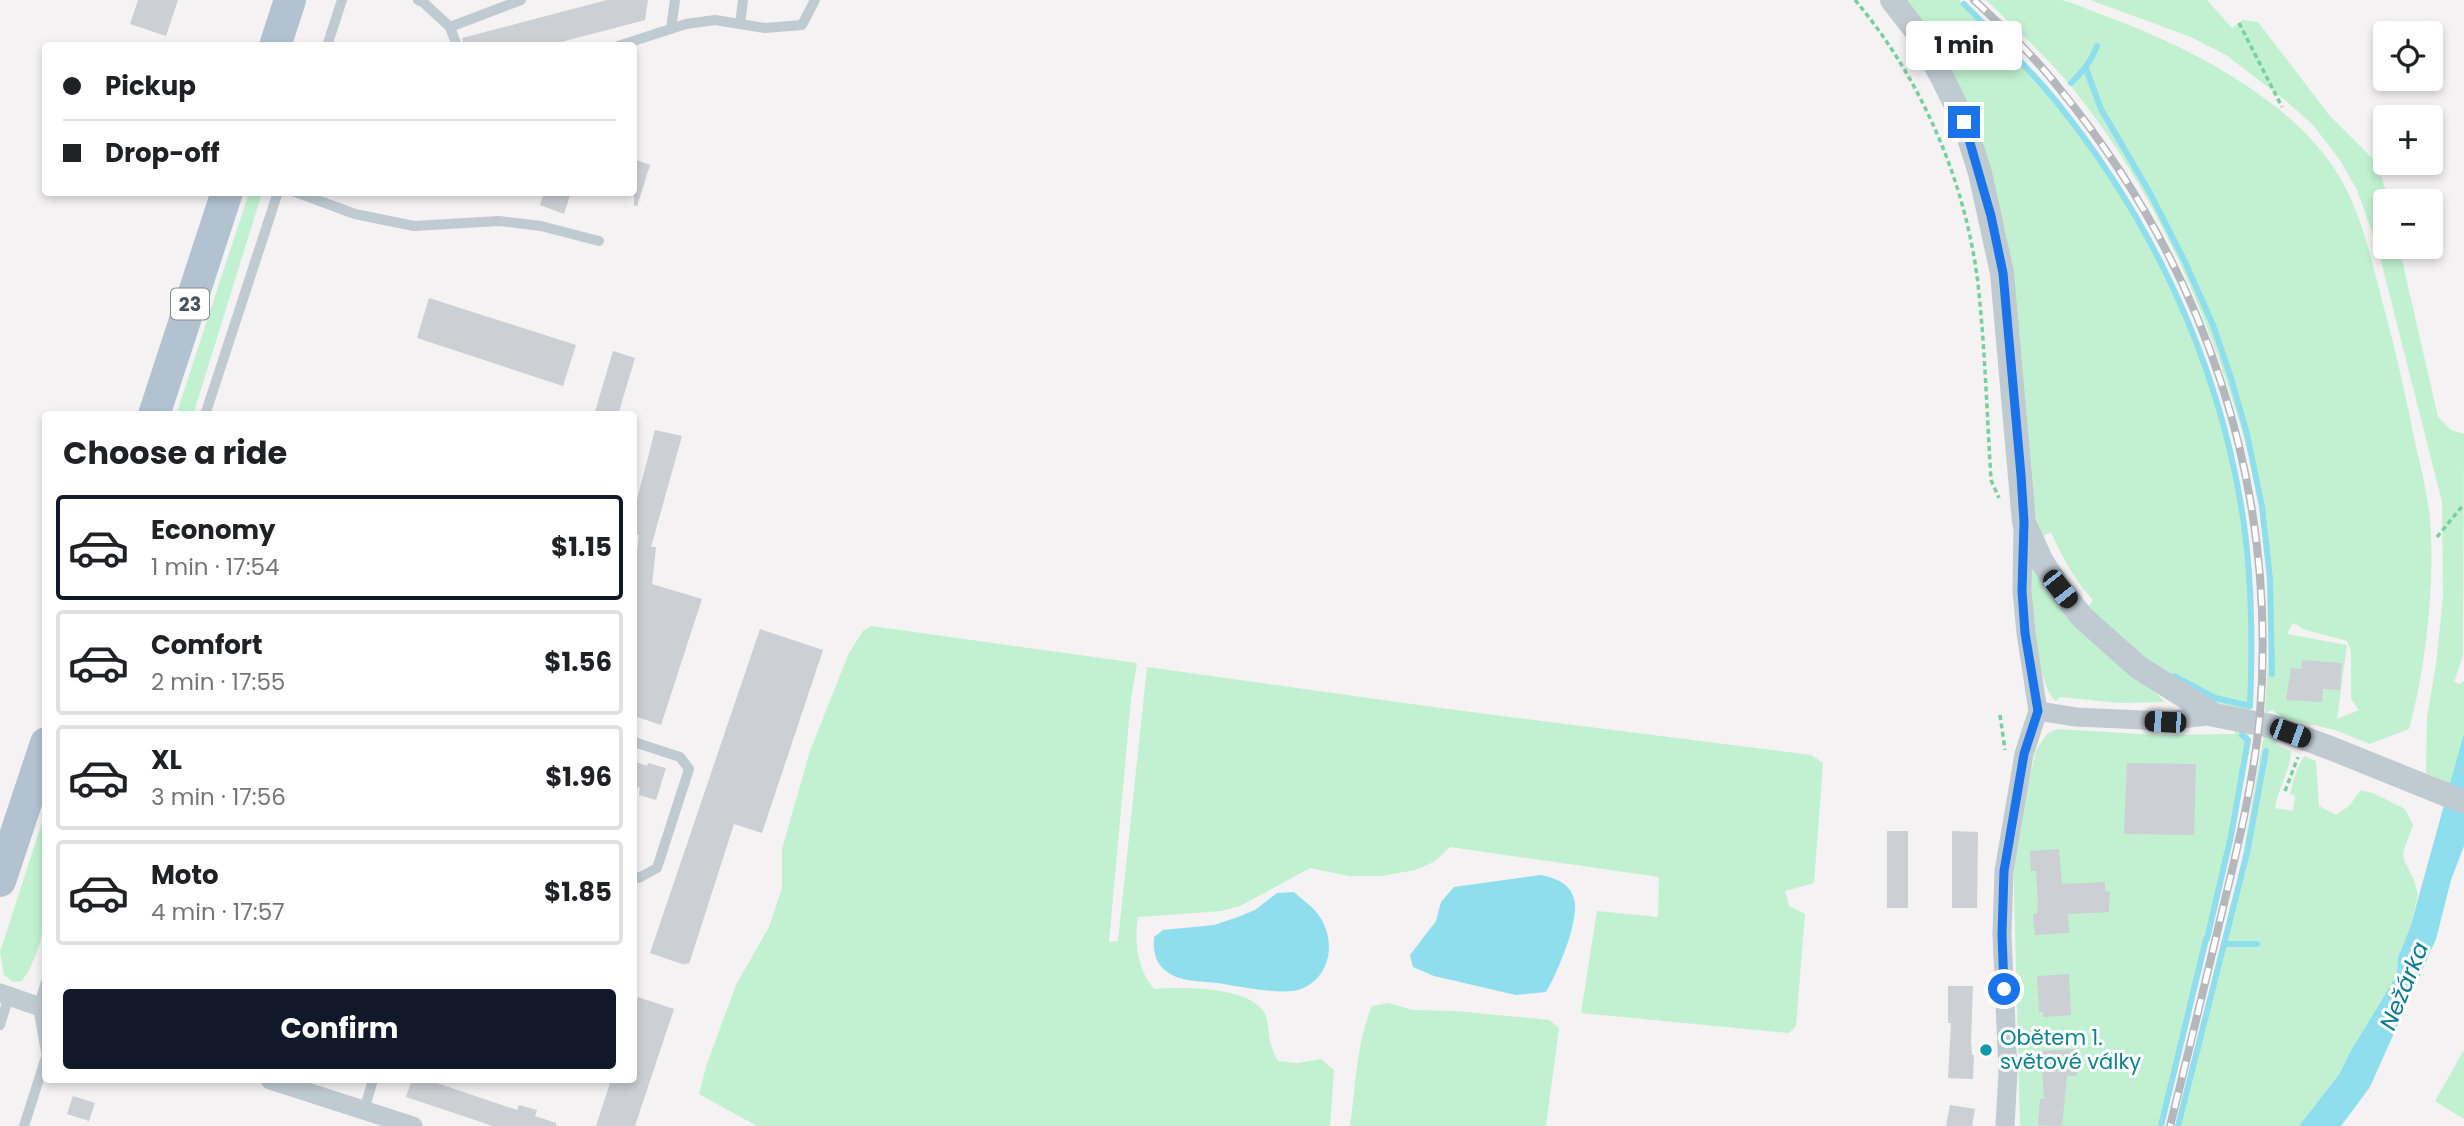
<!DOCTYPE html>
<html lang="en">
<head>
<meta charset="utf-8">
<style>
	:root { --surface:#fff; --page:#f2f2f2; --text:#202124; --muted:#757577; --line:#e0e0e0; --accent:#111827 }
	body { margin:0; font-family:Poppins,sans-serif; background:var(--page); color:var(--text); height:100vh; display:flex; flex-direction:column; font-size:26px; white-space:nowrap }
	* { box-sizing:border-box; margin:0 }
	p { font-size:23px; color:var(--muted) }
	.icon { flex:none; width:38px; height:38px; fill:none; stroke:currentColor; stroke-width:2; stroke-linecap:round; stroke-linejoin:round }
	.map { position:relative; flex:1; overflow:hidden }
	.details { position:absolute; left:42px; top:411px; width:595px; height:672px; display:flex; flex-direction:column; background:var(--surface); border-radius:7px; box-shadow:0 4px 10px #0003 }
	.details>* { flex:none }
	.banner { position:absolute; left:42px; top:42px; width:595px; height:154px; border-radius:7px; box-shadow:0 4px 10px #0003; display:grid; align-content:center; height:154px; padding:0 21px; background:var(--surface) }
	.tools { position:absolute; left:2373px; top:21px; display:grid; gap:14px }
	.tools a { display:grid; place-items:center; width:70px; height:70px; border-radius:7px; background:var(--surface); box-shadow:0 4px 10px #0003; font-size:35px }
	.end { position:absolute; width:32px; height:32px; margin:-16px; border:9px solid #1a73e8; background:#fff; box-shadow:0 0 0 4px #fff }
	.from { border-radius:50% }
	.bubble { position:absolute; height:49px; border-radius:7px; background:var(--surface); box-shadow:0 4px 10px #0003; font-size:23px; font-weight:700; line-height:49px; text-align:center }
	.car { position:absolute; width:21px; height:42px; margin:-21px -10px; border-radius:9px; box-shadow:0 0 5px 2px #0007; background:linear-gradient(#222 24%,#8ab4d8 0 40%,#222 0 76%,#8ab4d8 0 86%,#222 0) }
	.banner b { display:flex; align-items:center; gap:24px; height:66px; font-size:26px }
	.banner b+b { border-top:2px solid var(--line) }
	.banner i { width:18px; height:18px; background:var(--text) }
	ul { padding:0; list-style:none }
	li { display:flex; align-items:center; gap:21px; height:105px; margin:0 14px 10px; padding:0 7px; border:4px solid var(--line); border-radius:7px }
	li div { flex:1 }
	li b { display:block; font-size:26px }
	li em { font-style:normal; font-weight:700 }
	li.on { border-color:var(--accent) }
	li>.icon { width:63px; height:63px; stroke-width:1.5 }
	h2 { padding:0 21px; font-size:32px; line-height:84px }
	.action { display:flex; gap:14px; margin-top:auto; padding:14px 21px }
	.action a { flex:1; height:80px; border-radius:7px; background:var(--accent); color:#fff; font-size:28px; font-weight:700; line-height:80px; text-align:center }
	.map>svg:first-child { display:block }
	.green { fill:#c1f1d1; fill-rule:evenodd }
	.water { fill:#8edeee }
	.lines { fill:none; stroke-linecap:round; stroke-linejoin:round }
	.stream { stroke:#8edeee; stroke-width:6 }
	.building { fill:#cccfd4 }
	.path { stroke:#78d0a1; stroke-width:3.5; stroke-dasharray:5 3.5; stroke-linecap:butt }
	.service { stroke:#c0cad1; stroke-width:10 }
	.minor { stroke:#c0cad1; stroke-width:19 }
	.tertiary { stroke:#c0cad1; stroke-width:24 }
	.primary { stroke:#b2c2d0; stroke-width:32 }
	.rail-casing { stroke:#b4b7bc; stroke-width:8 }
	.rail { stroke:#fff; stroke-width:5; stroke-dasharray:16; stroke-linecap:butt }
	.route { stroke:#1a73e8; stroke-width:9 }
	.culture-dot { fill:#0f9aa8; stroke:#fff; stroke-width:2.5 }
	.labels { text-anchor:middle; stroke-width:6; stroke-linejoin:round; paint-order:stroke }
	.shield { fill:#fff; stroke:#808990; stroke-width:2 }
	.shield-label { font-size:19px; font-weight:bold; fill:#495660 }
	.culture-label { font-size:21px; fill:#0d838f; stroke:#fff; text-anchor:start }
	.water-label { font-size:23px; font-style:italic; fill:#0b7b92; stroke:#fff }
</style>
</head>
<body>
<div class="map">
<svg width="2464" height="1126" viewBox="0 0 2464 1126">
	<rect width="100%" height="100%" fill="#f4f2f2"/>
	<g class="green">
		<path d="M1904,0H1959L1964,4C1994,36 2027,66 2055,100C2150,216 2216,356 2241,505C2253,573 2253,642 2250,711L2216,703L2158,672L2086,610L2093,600C2075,581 2062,557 2051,532L2043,536L2036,517L2029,462L2017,316L2007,239L1995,189Z"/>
		<path d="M1986,0C2010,0 2037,0 2060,0C2073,2 2087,9 2100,14C2179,42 2283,94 2332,165C2361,207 2371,259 2384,308C2396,352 2406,397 2415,442C2421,467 2427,493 2430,519C2435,583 2426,668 2409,729L2370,744L2335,730L2283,718L2272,710L2265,713C2267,669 2272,625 2270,581C2267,520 2252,463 2234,405C2200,296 2152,190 2081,99C2053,62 2019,32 1986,0ZM2293,623L2306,630L2347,641L2351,651V699L2359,710L2337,719L2347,645L2287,634Z"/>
		<path d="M2090,0H2207L2232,28L2243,20L2258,22L2330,116L2377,163L2389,201H2385V247H2399L2438,417L2451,430L2464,434L2463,656L2454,682L2460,684L2464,681V733L2450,785L2426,773L2427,717L2436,664L2443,598L2442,502L2378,249L2357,190L2340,160L2313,125L2285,100L2226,55L2191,37Z"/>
		<path d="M249,193H262L193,415H176Z"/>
		<path d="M2034,567L2152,689L2165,702L2119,703L2060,697L2056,701C2035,684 2032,598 2029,570Z"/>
		<path d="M871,626L1137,663L1131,699L1109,942L1118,941L1147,667L1455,710L1811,755L1823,763L1814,883L1785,891L1789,906L1805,914L1796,1026L1789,1033L1581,1013L1597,911L1658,917L1659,877L1450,847L1434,862L1415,870L1382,876H1349L1310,868L1240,906L1222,911L1138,917C1134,942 1137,969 1154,989C1181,987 1251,986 1265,1014C1269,1023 1268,1032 1270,1041C1271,1047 1275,1055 1278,1061L1297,1063L1321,1059L1334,1070L1330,1126H757L699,1094L707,1064L736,985L769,927L782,888V849L810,751L849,653L863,631Z"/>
		<path d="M2235,728L2247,730L2249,735C2229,867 2193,996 2161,1126H2020L2013,851L2036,750L2047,734L2057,729L2157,735L2235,734Z"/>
		<path d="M2264,735L2278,739L2276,745L2291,751C2290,772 2278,788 2275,808L2293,811L2295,796L2290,794L2297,769L2304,756L2316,761L2319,806L2336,815L2349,806L2361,790L2375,794L2405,809L2413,825L2403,852L2404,860L2414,880L2418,895L2410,928L2398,957L2397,975L2350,1052L2340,1073L2299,1126H2176L2242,860Z"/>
		<path d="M45,813C46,868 56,934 22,981L13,982L4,975L0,952Z"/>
		<path d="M1389,1003L1412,1010L1456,1011L1549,1020L1559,1028L1546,1126H1350C1356,1086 1356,1043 1372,1006Z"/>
		<path d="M2464,1050V1119L2435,1101Z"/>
	</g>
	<g class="water">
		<path d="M2464,733V846L2451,880L2436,939L2370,1087L2341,1126H2299L2340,1073L2350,1052L2397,975L2398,957L2410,928Z"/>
		<path d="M1541,875C1555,878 1570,883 1574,899C1580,920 1557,974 1546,992L1516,995L1434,976L1413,967L1410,955L1436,921L1441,902L1454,887Z"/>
		<path d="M1294,892C1301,899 1311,905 1317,913C1337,938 1332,977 1301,989C1284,996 1237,986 1217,983C1200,981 1179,982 1166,971C1155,963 1153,950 1154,937L1163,930L1214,925L1238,917L1255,910L1277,893Z"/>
	</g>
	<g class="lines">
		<g class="stream">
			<path d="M1964,4C1995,35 2027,66 2055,100C2150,217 2216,356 2241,505C2252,571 2253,639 2250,706L2215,698L2174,676"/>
			<path d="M2086,69L2101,109L2150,193L2185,262L2213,325L2231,378L2247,434L2262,507L2270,579L2272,674"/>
			<path d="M2071,83C2083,71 2091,62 2097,46"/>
			<path d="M2207,939L2231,836L2248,740L2242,735"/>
			<path d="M2226,944H2257"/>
			<path d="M2161,1126L2206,939"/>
			<path d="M2178,1126L2247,853L2266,751"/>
		</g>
	</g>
	<g class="building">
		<path d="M138,0H178L166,36L130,24Z"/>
		<path d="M607,0H648L645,20L546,46H464L462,38Z"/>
		<path d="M634,159L650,165L637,206H634Z"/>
		<path d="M544,192H571L564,214L540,205Z"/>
		<path d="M429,298L576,345L563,386L417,338Z"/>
		<path d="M613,351L635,358L618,415H594Z"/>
		<path d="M655,430L682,436L651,547H656L652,584L702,599L661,725L634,716V578L639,535L634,534V511Z"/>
		<path d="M760,629L823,650L762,833L734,824L689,964L685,963V965L650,953Z"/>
		<path d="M2302,660L2342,663L2340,690L2323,689L2322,702L2286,700L2291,668L2301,669Z"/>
		<path d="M634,761L647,766L648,763L666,768L656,800L639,795L640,788L634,786Z"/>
		<path d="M2127,763L2196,764L2194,835L2124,834Z"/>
		<rect x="1887" y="831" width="21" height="77"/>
		<path d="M1952,831L1978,832L1977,908H1952Z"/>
		<path d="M2059,849L2062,884L2105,882V892L2110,891L2109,912L2068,914L2069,933L2035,935L2033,914H2037L2038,904L2036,871H2031L2030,851Z"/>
		<path d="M2069,974L2071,1015L2043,1017V1012H2039L2037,976Z"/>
		<path d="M1948,986H1973L1971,1042L1972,1055H1974L1973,1079L1948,1078L1951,1023H1948Z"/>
		<path d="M638,997L674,1009L635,1126H596L611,1080H634V1011Z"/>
		<path d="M2076,1049L2077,1076H2067L2062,1126L2038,1125L2040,1099H2044L2041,1051Z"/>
		<path d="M412,1080H428L517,1110L519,1105L537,1110L535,1116L556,1123V1126H493L406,1097Z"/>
		<path d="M73,1096L95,1103L89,1121L67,1114Z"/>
		<path d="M1950,1105L1975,1109L1972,1126H1946Z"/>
	</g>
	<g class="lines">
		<g class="path">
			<path d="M1855,0C1921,78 1966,182 1978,284C1985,348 1987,414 1991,480L1999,498"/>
			<path d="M2239,23L2282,107"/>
			<path d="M2437,537L2464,504"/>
			<path d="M2000,715L2005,750"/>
			<path d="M2285,791L2298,757"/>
		</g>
		<g class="service">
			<path d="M418,0L423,2L450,27L457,46"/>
			<path d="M740,24L743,0"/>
			<path d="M450,27L521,0"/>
			<path d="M671,29L675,0"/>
			<path d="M327,46L342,0"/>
			<path d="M618,46L686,24L715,20L765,28L802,25L815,0"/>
			<path d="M295,192L355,214L414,226L499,221L541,226L599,241"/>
			<path d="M205,415L278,192"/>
			<path d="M634,742L680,757L689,769L657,868L639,878L634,876"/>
			<path d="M46,982L38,1007L46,1052"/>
			<path d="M0,1025L9,996"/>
			<path d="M364,1110L373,1080"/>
			<path d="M24,1126L46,1057"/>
		</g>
		<g class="minor">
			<path d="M2038,711L2076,717L2165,721L2214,715"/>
			<path d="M0,993L46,1009"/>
			<path d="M270,1080L413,1126"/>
			<path d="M2005,1126L2008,1072L2002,934L2004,871L2024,754L2038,711L2026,633L2022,591L2023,524"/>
		</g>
		<path class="tertiary" d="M1892,0L1916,31L1942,77L1964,122L1980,173L2002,273L2024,522L2041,560L2060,589L2082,617L2138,667L2214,715L2271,726L2333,749L2464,802"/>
		<g class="primary">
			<path d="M275,46L290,0"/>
			<path d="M154,415L227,192"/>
			<path d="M0,881L46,743"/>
		</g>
		<g class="rail-casing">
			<path id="rail" d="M1974,0C2004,28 2034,56 2059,88C2204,265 2278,484 2260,713C2254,781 2238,846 2222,912C2205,983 2188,1055 2170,1126"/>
		</g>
		<use href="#rail" class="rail"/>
	</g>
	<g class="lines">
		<path class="route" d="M1964,122L1991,216L2003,273L2021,475L2024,522L2022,591L2025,633L2038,711L2024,754L2004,871L2002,934L2004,989"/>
	</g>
	<circle class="culture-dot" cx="1986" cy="1050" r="7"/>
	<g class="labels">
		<rect class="shield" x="171" y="288.5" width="38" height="31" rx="5"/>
		<g class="shield-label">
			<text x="190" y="311">23</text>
		</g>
		<g class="culture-label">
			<text x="2000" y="1045">Obětem 1.<tspan x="2000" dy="24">světové války</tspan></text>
		</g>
		<g class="water-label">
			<text transform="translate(2404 986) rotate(-68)" y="8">Nežárka</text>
		</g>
	</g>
</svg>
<div class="tools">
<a><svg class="icon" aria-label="locate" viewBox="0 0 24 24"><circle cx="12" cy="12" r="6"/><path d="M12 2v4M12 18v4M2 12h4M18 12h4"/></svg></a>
<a>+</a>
<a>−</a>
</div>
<i class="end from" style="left:2004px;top:989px"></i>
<i class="end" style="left:1964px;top:122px"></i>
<div class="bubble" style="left:1906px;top:21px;width:116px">1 min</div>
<i class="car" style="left:2060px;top:589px;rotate:142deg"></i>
<i class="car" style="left:2165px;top:722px;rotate:273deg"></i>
<i class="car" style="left:2290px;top:733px;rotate:110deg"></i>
<div class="banner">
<b><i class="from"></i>Pickup</b>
<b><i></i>Drop-off</b>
</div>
<section class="details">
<h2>Choose a ride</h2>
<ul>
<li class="on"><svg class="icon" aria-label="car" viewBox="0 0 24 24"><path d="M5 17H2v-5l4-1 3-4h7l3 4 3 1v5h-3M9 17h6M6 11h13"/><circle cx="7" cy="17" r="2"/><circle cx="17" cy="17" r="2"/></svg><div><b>Economy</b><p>1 min · 17:54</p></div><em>$1.15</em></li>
<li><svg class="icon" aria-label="car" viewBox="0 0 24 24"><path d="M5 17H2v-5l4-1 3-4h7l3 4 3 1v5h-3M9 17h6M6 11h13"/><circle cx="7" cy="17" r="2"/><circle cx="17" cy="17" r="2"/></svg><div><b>Comfort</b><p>2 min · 17:55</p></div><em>$1.56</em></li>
<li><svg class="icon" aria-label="car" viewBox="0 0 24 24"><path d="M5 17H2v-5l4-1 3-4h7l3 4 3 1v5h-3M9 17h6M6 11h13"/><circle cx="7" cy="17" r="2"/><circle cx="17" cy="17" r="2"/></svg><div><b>XL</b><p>3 min · 17:56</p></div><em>$1.96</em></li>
<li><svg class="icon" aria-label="car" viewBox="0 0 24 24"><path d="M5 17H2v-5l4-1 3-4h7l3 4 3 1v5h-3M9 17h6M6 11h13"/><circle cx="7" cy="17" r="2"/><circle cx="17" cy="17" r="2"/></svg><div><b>Moto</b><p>4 min · 17:57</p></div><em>$1.85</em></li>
</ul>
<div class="action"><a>Confirm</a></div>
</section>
</div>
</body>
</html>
